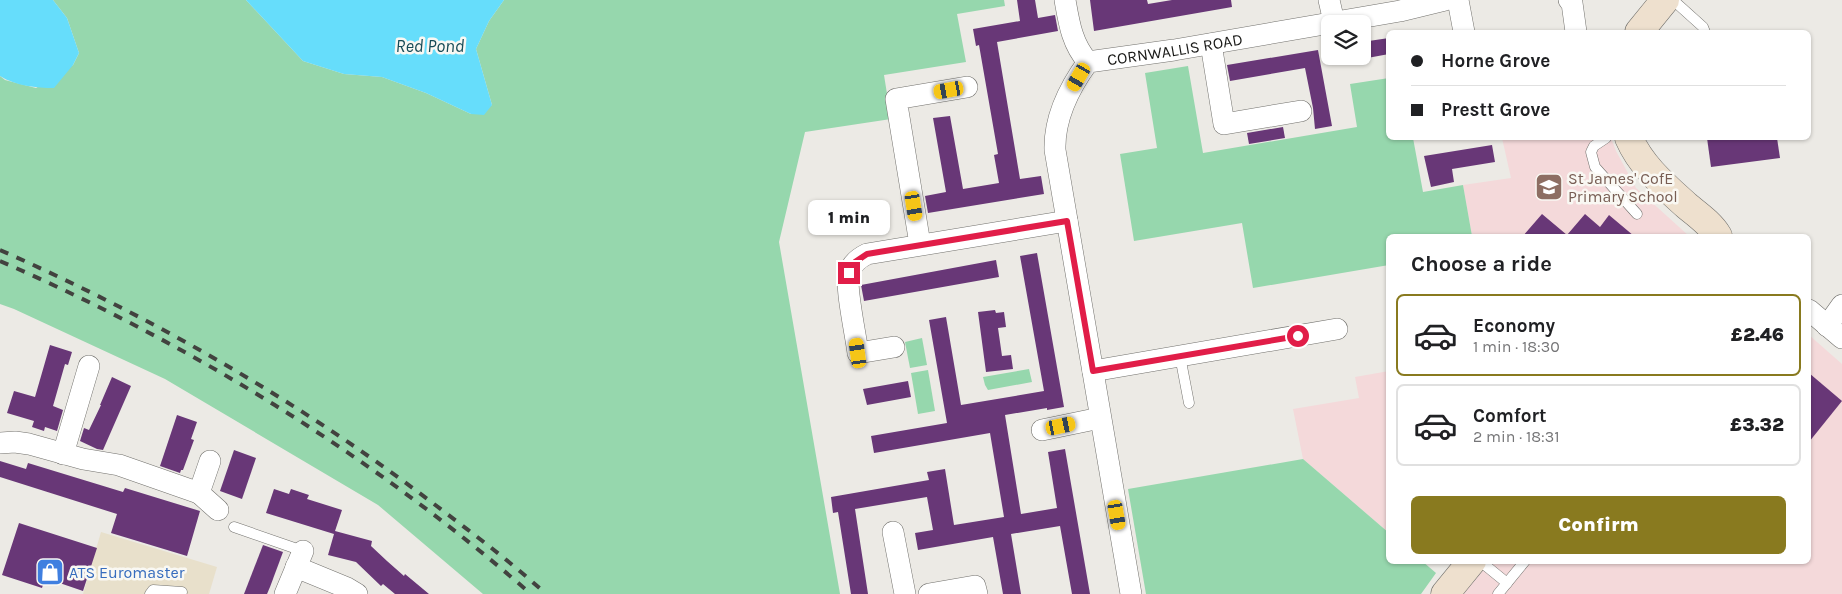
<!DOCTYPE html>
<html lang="en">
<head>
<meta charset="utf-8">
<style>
	:root { --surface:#fff; --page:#f6f6f6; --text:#202124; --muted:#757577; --line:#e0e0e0; --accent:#897a1f }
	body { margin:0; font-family:Karla,sans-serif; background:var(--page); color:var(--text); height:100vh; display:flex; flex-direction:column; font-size:19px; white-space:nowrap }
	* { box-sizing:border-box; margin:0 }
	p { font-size:16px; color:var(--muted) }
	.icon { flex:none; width:28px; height:28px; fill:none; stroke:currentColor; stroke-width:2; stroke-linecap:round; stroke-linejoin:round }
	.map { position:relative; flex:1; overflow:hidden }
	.drawer { position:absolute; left:1386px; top:234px; width:425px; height:330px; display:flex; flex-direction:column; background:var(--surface); border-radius:8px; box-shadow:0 1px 4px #0004 }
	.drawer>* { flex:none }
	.banner { position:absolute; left:1386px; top:30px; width:425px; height:110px; border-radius:8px; box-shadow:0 1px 4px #0004; display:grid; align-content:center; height:110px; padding:0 25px; background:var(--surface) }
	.tools { position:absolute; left:1321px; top:15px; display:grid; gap:10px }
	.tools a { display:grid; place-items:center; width:50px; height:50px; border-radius:8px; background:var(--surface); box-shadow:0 1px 4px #0004; font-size:25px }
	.end { position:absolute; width:22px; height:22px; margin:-11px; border:6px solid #e11d48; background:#fff; box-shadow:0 0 0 2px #fff }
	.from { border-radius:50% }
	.bubble { position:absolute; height:35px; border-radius:8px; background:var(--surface); box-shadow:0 1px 4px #0004; font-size:16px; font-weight:800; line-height:35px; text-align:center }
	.car { position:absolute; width:15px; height:30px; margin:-15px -8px; border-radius:6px; box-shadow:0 0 4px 1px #0007; background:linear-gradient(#f5c518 24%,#345 0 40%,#f5c518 0 76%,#345 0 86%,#f5c518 0) }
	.banner b { display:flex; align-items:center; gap:18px; height:48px; font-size:19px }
	.banner b+b { border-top:1px solid var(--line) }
	.banner i { width:12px; height:12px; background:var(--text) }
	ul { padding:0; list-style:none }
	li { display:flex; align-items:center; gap:15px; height:82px; margin:0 10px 8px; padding:0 15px; border:2px solid var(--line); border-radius:8px }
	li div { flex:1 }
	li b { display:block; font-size:19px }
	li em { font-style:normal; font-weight:800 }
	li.active { border-color:var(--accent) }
	li>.icon { width:45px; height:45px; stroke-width:1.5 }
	h2 { padding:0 25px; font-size:22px; line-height:60px }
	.action { display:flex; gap:10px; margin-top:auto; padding:10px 25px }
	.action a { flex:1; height:58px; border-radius:8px; background:var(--accent); color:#fff; font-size:20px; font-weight:800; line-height:58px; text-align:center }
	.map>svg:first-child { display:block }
	.industrial { fill:#e8e0cb }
	.education { fill:#f4d9da }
	.green { fill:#96d7ad }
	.water { fill:#66ddfb }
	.building { fill:#683777 }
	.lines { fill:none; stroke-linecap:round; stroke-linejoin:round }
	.lane-casing { stroke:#72716d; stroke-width:11 }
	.street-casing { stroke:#72716d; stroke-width:22 }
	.secondary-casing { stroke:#72716d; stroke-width:29 }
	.lane { stroke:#fff; stroke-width:10 }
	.street { stroke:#fff; stroke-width:21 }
	.secondary { stroke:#eee0ce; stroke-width:28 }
	.rail { stroke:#42423f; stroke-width:4; stroke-dasharray:9 9; stroke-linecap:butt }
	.route { stroke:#e11d48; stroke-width:6 }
	.labels { text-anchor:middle; stroke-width:5; stroke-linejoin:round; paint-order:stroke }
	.street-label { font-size:16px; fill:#181816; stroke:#f9f8f3 }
	.education-label { font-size:16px; fill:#785e54; stroke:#f9f8f3; text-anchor:start }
	.shop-label { font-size:16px; fill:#366cbe; stroke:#f9f8f3; text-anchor:start }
	.water-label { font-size:18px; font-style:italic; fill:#154a56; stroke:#f9f8f3 }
</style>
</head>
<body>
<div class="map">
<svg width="1842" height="594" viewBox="0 0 1842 594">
	<rect width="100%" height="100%" fill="#eceae5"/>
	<path class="industrial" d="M101,532L217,567L209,594H83Z"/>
	<g class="education">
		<path d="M1502,138H1611L1616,151L1636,188L1689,236H1472L1463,185L1511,178Z"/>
		<path d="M1809,335L1842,364V594H1463L1491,561H1809Z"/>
		<path d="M1389,371V533L1303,459L1293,409L1359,398L1355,377Z"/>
	</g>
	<g class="green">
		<path d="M53,0H246L303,61L344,74L382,77L426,93L471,114L492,105L476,49L489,21L504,0H1004L1005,6L957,14L966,62L884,75L891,119L805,132L779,242L840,594H483L378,505L165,379L14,309L0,304V76L5,80L36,88L73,65L79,53L67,18Z"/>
		<path d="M1188,66L1203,153L1357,127L1350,84L1389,78V138H1413L1423,192L1463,185L1472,236H1389V265L1253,288L1242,223L1134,241L1120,154L1157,148L1145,73Z"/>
		<path d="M922,338L927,365L910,368L905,342Z"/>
		<path d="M1029,369L1032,382L988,390L985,385L983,377Z"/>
		<path d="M928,370L935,411L918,414L911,373Z"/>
		<path d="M1303,459L1389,533V561H1422L1436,573L1421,594H1146L1128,489Z"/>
	</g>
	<g class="water">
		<path d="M0,0H53L67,18L79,53L73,65L54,88C36,88 16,86 0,76Z"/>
		<path d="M246,0H504L489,21L476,49L492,105L484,115L471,114L426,93L382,77L344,74L303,61Z"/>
	</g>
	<g class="building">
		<path d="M1017,0H1035L1038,18L1055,15L1058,31L997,42L1020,179L1041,176L1044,194L928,213L925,196L946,192L933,118L950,116L963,189L999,183L994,155L998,154L979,45L976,46L973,29L1020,21Z"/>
		<path d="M1090,0H1147L1148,4L1172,0H1231L1232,7L1094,31Z"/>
		<path d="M1389,38V54L1362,59V42Z"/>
		<path d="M1318,50L1332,126L1315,129L1313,108L1305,68L1230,81L1227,65Z"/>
		<path d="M1283,127L1285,138L1249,144L1247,133Z"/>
		<path d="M1707,138H1777L1780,158L1711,167Z"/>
		<path d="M1492,145L1495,162L1452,169L1454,182L1431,187L1424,156Z"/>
		<path d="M1542,214L1567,235L1585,214L1600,227L1609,215L1634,236H1523Z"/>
		<path d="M1037,253L1064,407L1047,410V408L1005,415L1021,514L1057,508L1048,452L1065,449L1090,594H1072L1060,526L1011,534L1021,594H1003L993,537L918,550L915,533L933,530L927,497L855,509L868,594H851L838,512L833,513L831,497L929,480L927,472L945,469L954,525L1004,517L990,433L874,453L871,436L947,423L929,320L946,317L961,405L1044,391L1020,256Z"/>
		<path d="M996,260L999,277L864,301L861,285Z"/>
		<path d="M995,310L996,313L1004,312L1006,327L998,328L1002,356L1011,355L1013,369L986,372L978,312Z"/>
		<path d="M50,345L72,352L68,365L65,364L53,406L63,410L57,431L45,427L44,431L32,427L34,421L7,413L14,391L35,397Z"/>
		<path d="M1809,373L1842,401L1809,442Z"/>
		<path d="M112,377L131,386L103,450L97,449L80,441L84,428L89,430L101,405H100Z"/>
		<path d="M908,381L911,397L867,405L863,389Z"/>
		<path d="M177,415L197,422L191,439L194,440L183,470H181L180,473L160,466Z"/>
		<path d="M234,450L256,458L242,499L220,491Z"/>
		<path d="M0,461L26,469L28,463L123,492L125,488L200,511L187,556L111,533L117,514L0,477Z"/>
		<path d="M274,489L289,494L291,489L309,495L307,499L342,510L335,531L372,541L371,546L387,561L404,576L405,574L429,594H395L383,584L381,586L356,562L328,555L334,534L266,513Z"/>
		<path d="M19,523L97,548L83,591L45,578L42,588L2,575Z"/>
		<path d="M263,545L283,552L270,587L267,594H244Z"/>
	</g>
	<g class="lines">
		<g class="lane-casing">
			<g id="lane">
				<path d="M1673,0L1703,27L1705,32"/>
				<path d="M1606,138L1594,146L1591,152L1595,167L1637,214"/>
				<path d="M1180,356L1189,403"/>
				<path d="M234,527L303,551"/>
				<path d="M1480,561L1507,583"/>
				<path d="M150,594L153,590L182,592"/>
				<path d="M1498,594L1525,561"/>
			</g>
		</g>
		<g class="street-casing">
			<g id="street">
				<path d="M1065,0C1069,23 1072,44 1088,62"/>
				<path d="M1329,0L1334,22"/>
				<path d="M1458,0L1464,32"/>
				<path d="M1569,0L1572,3L1576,32"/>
				<path d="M1211,44L1224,124L1301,111"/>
				<path d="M920,244L896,99L967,87"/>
				<path d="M1809,310L1842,338"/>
				<path d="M1827,326L1842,305"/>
				<path d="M894,347L858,353C856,336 845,287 849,274C851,264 859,258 867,254L1067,221"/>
				<path d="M1093,371L1337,329"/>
				<path d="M1042,430L1100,418"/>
				<path d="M0,443L15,442L29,444L83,459L119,465L199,493"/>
				<path d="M63,454L89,366"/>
				<path d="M210,461L199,493L218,510"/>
				<path d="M893,532L905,594"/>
				<path d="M296,567L347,588L357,594"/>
				<path d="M285,594L303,551"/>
				<path d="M929,594L975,586L977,594"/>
				<path id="s1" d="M1131,594L1055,150C1054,117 1069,88 1088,62L1174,50L1400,11L1445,0"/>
			</g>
		</g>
		<g class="secondary-casing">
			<g id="secondary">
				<path d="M1639,32L1665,0"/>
				<path d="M1629,138C1641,166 1665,186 1687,206C1698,215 1711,224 1718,236"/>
				<path d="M1445,594L1472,561"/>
			</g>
		</g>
		<use href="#lane" class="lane"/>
		<use href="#street" class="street"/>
		<use href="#secondary" class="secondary"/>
		<g class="rail">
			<path d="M0,250C154,318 300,402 434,504C472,533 510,561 546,594"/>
			<path d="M0,261C191,344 374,457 531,594"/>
		</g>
	</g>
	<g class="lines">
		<path class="route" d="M849,273L855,262L867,254L1067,221L1093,371L1298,336"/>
	</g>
	<defs>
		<g id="school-square" transform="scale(1.4375)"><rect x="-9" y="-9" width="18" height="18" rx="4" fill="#8d6e63" stroke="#f9f8f3"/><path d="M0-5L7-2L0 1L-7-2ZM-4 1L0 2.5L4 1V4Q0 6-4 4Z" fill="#fff"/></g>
		<g id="shop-square" transform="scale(1.4375)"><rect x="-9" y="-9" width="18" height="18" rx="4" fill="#3f7fe0" stroke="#f9f8f3"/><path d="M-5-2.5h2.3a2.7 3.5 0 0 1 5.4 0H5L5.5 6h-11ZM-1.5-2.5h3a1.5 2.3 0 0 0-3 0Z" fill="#fff"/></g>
	</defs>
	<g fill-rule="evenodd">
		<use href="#school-square" x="1549" y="187"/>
		<use href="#shop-square" x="50" y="572"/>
	</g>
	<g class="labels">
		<g class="street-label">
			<text dy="6" stroke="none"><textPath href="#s1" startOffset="634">CORNWALLIS ROAD</textPath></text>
		</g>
		<g class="education-label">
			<text x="1568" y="184">St James' CofE<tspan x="1568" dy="18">Primary School</tspan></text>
		</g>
		<g class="shop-label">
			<text x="69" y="578">ATS Euromaster</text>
		</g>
		<g class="water-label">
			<text x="430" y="52">Red Pond</text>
		</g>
	</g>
</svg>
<div class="tools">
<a><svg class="icon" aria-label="layers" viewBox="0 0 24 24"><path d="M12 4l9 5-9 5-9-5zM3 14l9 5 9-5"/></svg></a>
</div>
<i class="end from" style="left:1298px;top:336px"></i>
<i class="end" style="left:849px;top:273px"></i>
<div class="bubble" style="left:808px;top:200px;width:82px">1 min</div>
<i class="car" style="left:1079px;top:77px;rotate:210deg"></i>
<i class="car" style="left:949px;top:90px;rotate:260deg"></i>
<i class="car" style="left:914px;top:206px;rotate:171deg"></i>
<i class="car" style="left:858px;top:353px;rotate:352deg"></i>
<i class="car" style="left:1061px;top:426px;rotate:78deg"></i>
<i class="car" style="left:1117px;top:515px;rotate:170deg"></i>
<div class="banner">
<b><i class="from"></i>Horne Grove</b>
<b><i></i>Prestt Grove</b>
</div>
<section class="drawer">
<h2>Choose a ride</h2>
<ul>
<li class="active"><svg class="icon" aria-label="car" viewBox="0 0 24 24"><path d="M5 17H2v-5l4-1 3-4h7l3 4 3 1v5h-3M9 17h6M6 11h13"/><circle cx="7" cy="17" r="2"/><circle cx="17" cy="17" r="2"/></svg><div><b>Economy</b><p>1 min · 18:30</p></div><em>£2.46</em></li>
<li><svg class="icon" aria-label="car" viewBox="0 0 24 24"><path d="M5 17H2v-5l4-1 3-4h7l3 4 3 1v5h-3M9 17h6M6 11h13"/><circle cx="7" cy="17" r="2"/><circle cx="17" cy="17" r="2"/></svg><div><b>Comfort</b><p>2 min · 18:31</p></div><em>£3.32</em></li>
</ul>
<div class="action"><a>Confirm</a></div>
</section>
</div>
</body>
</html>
